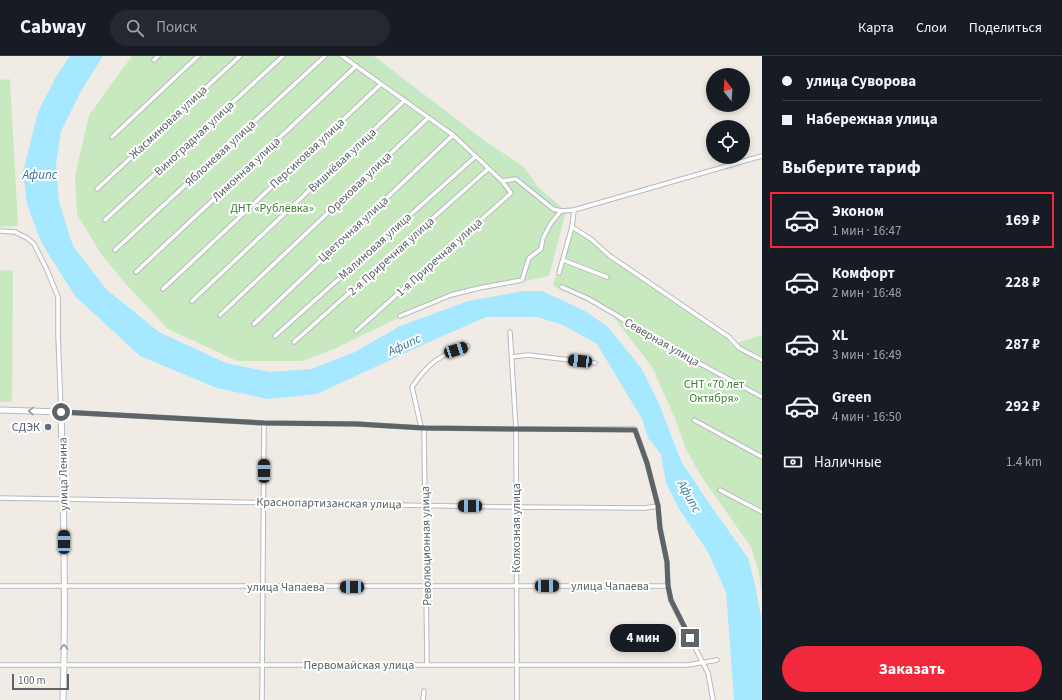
<!DOCTYPE html>
<html lang="ru">
<head>
<meta charset="utf-8">
<style>
	:root { --surface:#171b24; --page:#242831; --text:#f1f3f6; --muted:#9ea1a6; --line:#363941; --accent:#f2293d }
	body { margin:0; font-family:"Source Sans 3",sans-serif; background:var(--page); color:var(--text); height:100vh; display:flex; flex-direction:column; font-size:15px; white-space:nowrap }
	* { box-sizing:border-box; margin:0 }
	p { font-size:13px; color:var(--muted) }
	.icon { flex:none; width:22px; height:22px; fill:none; stroke:currentColor; stroke-width:2; stroke-linecap:round; stroke-linejoin:round }
	.map { position:relative; flex:1; overflow:hidden }
	.drawer { display:flex; flex-direction:column; background:var(--surface); width:300px }
	.drawer>* { flex:none }
	.top-card { display:grid; align-content:center; height:88px; padding:0 20px; background:var(--surface) }
	.needle { width:26px; rotate:343deg }
	.buttons { position:absolute; left:706px; top:12px; display:grid; gap:8px }
	.buttons a { display:grid; place-items:center; width:44px; height:44px; border-radius:50%; background:var(--surface); box-shadow:0 2px 6px #0003; font-size:20px }
	.scale { position:absolute; left:12px; bottom:10px; width:57px; box-sizing:border-box; padding-left:4px; border:2px solid #5d6366; border-top:0; font-size:11px; line-height:14px; white-space:nowrap; color:#5d6366; -webkit-text-stroke:3px #fff; paint-order:stroke }
	.end { position:absolute; width:18px; height:18px; margin:-9px; border:5px solid #5d6366; background:#fff; box-shadow:0 0 0 2px #fff }
	.from { border-radius:50% }
	.bubble { position:absolute; height:28px; border-radius:14px; background:var(--surface); box-shadow:0 2px 6px #0003; font-size:13px; font-weight:700; line-height:28px; text-align:center }
	.car { position:absolute; width:12px; height:24px; margin:-12px -6px; border-radius:5px; box-shadow:0 0 3px 1px #0007; background:linear-gradient(#222 24%,#8ab4d8 0 40%,#222 0 76%,#8ab4d8 0 86%,#222 0) }
	.top-card b { display:flex; align-items:center; gap:14px; height:38px; font-size:15px }
	.top-card b+b { border-top:1px solid var(--line) }
	.top-card i { width:10px; height:10px; background:var(--text) }
	ul { padding:0; list-style:none }
	li { display:flex; align-items:center; gap:12px; height:56px; margin:0 8px 6px; padding:0 12px; border:2px solid transparent; border-radius:0px }
	li div { flex:1 }
	li b { display:block; font-size:15px }
	li em { font-style:normal; font-weight:700 }
	li.active { border-color:var(--accent) }
	li>.icon { width:36px; height:36px; stroke-width:1.5 }
	h2 { padding:0 20px; font-size:18px; line-height:48px }
	.pay { display:flex; align-items:center; gap:10px; height:44px; padding:0 20px; font-size:15px }
	.pay p { margin-inline-start:auto }
	.primary-button { display:flex; gap:8px; margin-top:auto; padding:8px 20px }
	.primary-button a { flex:1; height:46px; border-radius:24px; background:var(--accent); color:#fff; font-size:16px; font-weight:700; line-height:46px; text-align:center }
	header { display:flex; align-items:center; gap:24px; box-sizing:border-box; height:56px; padding:0 20px; background:var(--surface); border-bottom:1px solid var(--line) }
	header strong { font-size:19px }
	nav { display:flex; gap:22px; margin-inline-start:auto; font-size:14px }
	.search { width:280px; height:36px; background:var(--page); display:flex; align-items:center; gap:10px; box-sizing:border-box; padding:0 14px; border-radius:22px; color:var(--muted); font-size:15px }
	main { display:flex; flex:1; min-height:0 }
	.map>svg:first-child { display:block }
	.green { fill:#c8e9c0 }
	.water { fill:#a6e8ff }
	.lines { fill:none; stroke-linecap:round; stroke-linejoin:round }
	.stream { stroke:#a6e8ff; stroke-width:1 }
	.street-casing { stroke:#b6b9bc; stroke-width:5.5 }
	.secondary-casing { stroke:#b6bbc0; stroke-width:7 }
	.street { stroke:#fff; stroke-width:3.5 }
	.secondary { stroke:#fff; stroke-width:5 }
	.oneway { stroke:#969a9c }
	.route { stroke:#5d6366; stroke-width:5 }
	.service-dot { fill:#5c6f8a; stroke:#fff; stroke-width:1.5 }
	.labels { text-anchor:middle; stroke-width:4; stroke-linejoin:round; paint-order:stroke }
	.street-label { font-size:12px; fill:#5d6366; stroke:#fff }
	.park-label { font-size:12px; fill:#3a8230; stroke:#fff }
	.service-label { font-size:12px; fill:#4e5e75; stroke:#fff; text-anchor:end }
	.water-label { font-size:13px; font-style:italic; fill:#35799c; stroke:#fff }
</style>
</head>
<body>
<header>
<strong>Cabway</strong>
<div class="search"><svg class="icon" aria-label="search" viewBox="0 0 24 24"><circle cx="10" cy="10" r="6"/><path d="M15 15l6 6"/></svg>Поиск</div>
<nav><a>Карта</a><a>Слои</a><a>Поделиться</a></nav>
</header>
<main>
<div class="map">
<svg width="762" height="644" viewBox="0 0 762 644">
	<rect width="100%" height="100%" fill="#f0ece5"/>
	<g class="green">
		<path d="M132,0H374L485,85L524,111L538,131L566,155L549,220L452,240L396,263L334,293L302,305H237L168,273L124,226L101,198L77,158L75,120L89,59Z"/>
		<path d="M10,23L18,170L0,171V24Z"/>
		<path d="M571,168L592,182L619,204L727,277L731,289L762,279V536L758,513L751,491L701,420L686,393L674,360L652,311L610,256L553,230Z"/>
		<path d="M0,214L13,215L12,346H0Z"/>
	</g>
	<path class="water" d="M70,0H103L80,37L61,75L56,109L59,146L73,190L106,233L159,276L226,307L269,316L311,313L355,296L400,270L468,245L524,235H542L585,255L608,271L642,313L660,350L681,405L713,453L748,502L754,524L761,560L762,644H734L726,536L708,496L679,453L666,427L661,398L648,382L642,363L597,288L563,269L537,261H486L427,287L317,338L268,343L217,332L140,300L75,240L41,186L27,148L23,116L38,56L57,19Z"/>
	<g class="lines">
		<path class="stream" d="M365,0L437,51L556,150"/>
		<g class="street-casing">
			<g id="street">
				<path d="M342,0L453,79L502,125L516,123L553,153L561,155L574,154L762,100"/>
				<path d="M154,4L158,0"/>
				<path d="M112,81L198,0"/>
				<path d="M97,133L240,0"/>
				<path d="M105,164L283,0"/>
				<path d="M572,171L591,183L610,200L729,281L739,292L762,304"/>
				<path d="M0,175L15,176L27,182L34,188L47,214L58,241V279L61,356L264,367L357,368L424,372L516,373H635L647,407L658,450L660,472L667,506L668,530L671,545L708,617L713,644"/>
				<path d="M115,194L325,0"/>
				<path d="M563,204L607,221"/>
				<path d="M136,216L356,10"/>
				<path d="M559,217L572,171L574,154"/>
				<path d="M562,231L587,242L618,260L645,278L762,341"/>
				<path d="M163,233L381,28"/>
				<path d="M192,245L404,45"/>
				<path d="M220,259L428,62"/>
				<path d="M400,260L451,239L479,232L522,224L529,202L541,193L543,182L551,167L561,155"/>
				<path d="M254,268L453,79"/>
				<path d="M356,275L511,137L502,125"/>
				<path d="M510,276L516,373L517,644"/>
				<path d="M275,280L475,101"/>
				<path d="M294,286L488,113"/>
				<path d="M512,301L528,299L595,307"/>
				<path d="M694,364L762,401"/>
				<path d="M421,371L412,331C428,307 441,298 468,290"/>
				<path d="M424,372L427,609"/>
				<path d="M720,434L762,456"/>
				<path d="M0,442L516,451L645,452L658,450"/>
				<path d="M0,530H668"/>
				<path d="M0,609H688L717,604"/>
				<path d="M262,644L264,367"/>
				<path d="M423,644L424,635"/>
			</g>
		</g>
		<g class="secondary-casing">
			<path id="secondary" d="M0,354L61,356C64,452 66,548 63,644"/>
		</g>
		<use href="#street" class="street"/>
		<use href="#secondary" class="secondary"/>
	</g>
	<defs><path id="oneway-chevron" d="M-2-3.5L2.5 0L-2 3.5" fill="none" stroke-width="1.6" stroke-linecap="round" stroke-linejoin="round"/></defs>
	<g class="oneway">
		<use href="#oneway-chevron" transform="translate(31 355) rotate(-178)"/>
		<use href="#oneway-chevron" transform="translate(64 591) rotate(-90)"/>
	</g>
	<g class="lines">
		<path class="route" d="M61,356L264,367L357,368L424,372L516,373L635,374L647,407L658,450L660,472L667,506L668,530L671,544L690,582"/>
	</g>
	<circle class="service-dot" cx="48" cy="371" r="4"/>
	<g class="labels">
		<g class="street-label">
			<text transform="translate(168 66) rotate(-43)" y="4">Жасминовая улица</text>
			<text transform="translate(194 82) rotate(-43)" y="4">Виноградная улица</text>
			<text transform="translate(220 97) rotate(-43)" y="4">Яблоневая улица</text>
			<text transform="translate(307 97) rotate(-43)" y="4">Персиковая улица</text>
			<text transform="translate(342 104) rotate(-43)" y="4">Вишнёвая улица</text>
			<text transform="translate(246 113) rotate(-43)" y="4">Лимонная улица</text>
			<text transform="translate(359 127) rotate(-44)" y="4">Ореховая улица</text>
			<text transform="translate(353 173) rotate(-43)" y="4">Цветочная улица</text>
			<text transform="translate(375 190) rotate(-42)" y="4">Малиновая улица</text>
			<text transform="translate(391 200) rotate(-42)" y="4">2-я Приречная улица</text>
			<text transform="translate(439 201) rotate(-42)" y="4">1-я Приречная улица</text>
			<text transform="translate(662 286) rotate(30)" y="4">Северная улица</text>
			<text transform="translate(63 418) rotate(-91)" y="4">улица Ленина</text>
			<text transform="translate(329 447) rotate(1)" y="4">Краснопартизанская улица</text>
			<text transform="translate(516 472) rotate(-90)" y="4">Колхозная улица</text>
			<text transform="translate(426 490) rotate(-91)" y="4">Революционная улица</text>
			<text x="610" y="534">улица Чапаева</text>
			<text x="286" y="535">улица Чапаева</text>
			<text x="359" y="613">Первомайская улица</text>
		</g>
		<g class="park-label">
			<text x="272" y="156">ДНТ «Рублёвка»</text>
			<text x="714" y="332">СНТ «70 лет<tspan x="714" dy="14">Октября»</tspan></text>
		</g>
		<g class="service-label">
			<text x="40" y="375">СДЭК</text>
		</g>
		<g class="water-label">
			<text x="40" y="123">Афипс</text>
			<text transform="translate(404 288) rotate(-25)" y="5">Афипс</text>
			<text transform="translate(690 440) rotate(60)" y="5">Афипс</text>
		</g>
	</g>
</svg>
<div class="buttons">
<a><svg class="needle" viewBox="-14 -14 28 28"><path d="M0-13l5 13h-10z" fill="#e53935"/><path d="M0 13l5-13h-10z" fill="#9ea1a6"/></svg></a>
<a><svg class="icon" aria-label="locate" viewBox="0 0 24 24"><circle cx="12" cy="12" r="6"/><path d="M12 2v4M12 18v4M2 12h4M18 12h4"/></svg></a>
</div>
<div class="scale">100 m</div>
<i class="end from" style="left:61px;top:356px"></i>
<i class="end" style="left:690px;top:582px"></i>
<div class="bubble" style="left:610px;top:568px;width:66px">4 мин</div>
<i class="car" style="left:456px;top:294px;rotate:72deg"></i>
<i class="car" style="left:580px;top:305px;rotate:276deg"></i>
<i class="car" style="left:264px;top:415px;rotate:0deg"></i>
<i class="car" style="left:470px;top:450px;rotate:271deg"></i>
<i class="car" style="left:64px;top:486px;rotate:0deg"></i>
<i class="car" style="left:547px;top:530px;rotate:90deg"></i>
<i class="car" style="left:352px;top:531px;rotate:270deg"></i>
</div>
<section class="drawer">
<div class="top-card">
<b><i class="from"></i>улица Суворова</b>
<b><i></i>Набережная улица</b>
</div>
<h2>Выберите тариф</h2>
<ul>
<li class="active"><svg class="icon" aria-label="car" viewBox="0 0 24 24"><path d="M5 17H2v-5l4-1 3-4h7l3 4 3 1v5h-3M9 17h6M6 11h13"/><circle cx="7" cy="17" r="2"/><circle cx="17" cy="17" r="2"/></svg><div><b>Эконом</b><p>1 мин · 16:47</p></div><em>169 ₽</em></li>
<li><svg class="icon" aria-label="car" viewBox="0 0 24 24"><path d="M5 17H2v-5l4-1 3-4h7l3 4 3 1v5h-3M9 17h6M6 11h13"/><circle cx="7" cy="17" r="2"/><circle cx="17" cy="17" r="2"/></svg><div><b>Комфорт</b><p>2 мин · 16:48</p></div><em>228 ₽</em></li>
<li><svg class="icon" aria-label="car" viewBox="0 0 24 24"><path d="M5 17H2v-5l4-1 3-4h7l3 4 3 1v5h-3M9 17h6M6 11h13"/><circle cx="7" cy="17" r="2"/><circle cx="17" cy="17" r="2"/></svg><div><b>XL</b><p>3 мин · 16:49</p></div><em>287 ₽</em></li>
<li><svg class="icon" aria-label="car" viewBox="0 0 24 24"><path d="M5 17H2v-5l4-1 3-4h7l3 4 3 1v5h-3M9 17h6M6 11h13"/><circle cx="7" cy="17" r="2"/><circle cx="17" cy="17" r="2"/></svg><div><b>Green</b><p>4 мин · 16:50</p></div><em>292 ₽</em></li>
</ul>
<div class="pay"><svg class="icon" aria-label="cash" viewBox="0 0 24 24"><path d="M3 7h18v10H3z"/><circle cx="12" cy="12" r="2"/></svg>Наличные<p>1.4 km</p></div>
<div class="primary-button"><a>Заказать</a></div>
</section>
</main>
</body>
</html>
